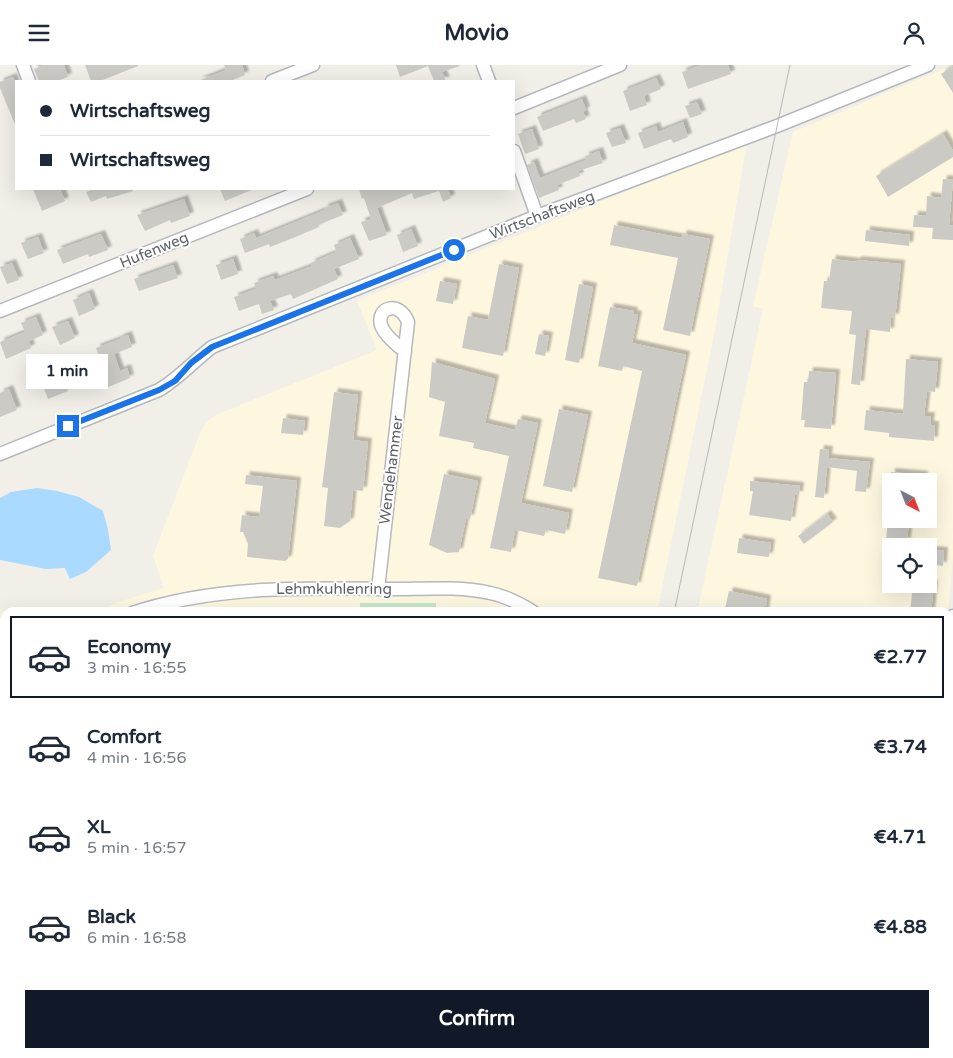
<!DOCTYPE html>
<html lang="en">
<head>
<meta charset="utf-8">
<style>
	:root { --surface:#fff; --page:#f2f2f3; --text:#1f2937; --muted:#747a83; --line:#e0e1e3; --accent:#111827 }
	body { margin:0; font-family:"Varela Round",sans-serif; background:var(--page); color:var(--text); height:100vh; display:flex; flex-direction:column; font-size:19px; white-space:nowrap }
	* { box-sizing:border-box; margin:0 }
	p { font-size:16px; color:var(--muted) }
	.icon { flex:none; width:28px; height:28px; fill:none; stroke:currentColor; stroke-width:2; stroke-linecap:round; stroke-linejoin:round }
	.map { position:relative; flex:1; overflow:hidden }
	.panel { position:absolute; left:0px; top:542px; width:954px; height:451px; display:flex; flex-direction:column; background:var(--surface); border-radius:15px 15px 0 0; box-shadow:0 5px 20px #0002 }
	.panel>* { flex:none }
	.guide { position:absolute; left:15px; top:15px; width:500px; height:110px; border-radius:0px; box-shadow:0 5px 20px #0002; display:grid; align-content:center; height:110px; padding:0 25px; background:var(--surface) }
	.needle { width:32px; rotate:138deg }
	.fabs { position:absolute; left:882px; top:408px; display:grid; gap:10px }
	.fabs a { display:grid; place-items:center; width:55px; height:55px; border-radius:0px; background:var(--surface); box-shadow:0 5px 20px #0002; font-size:25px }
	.end { position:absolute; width:22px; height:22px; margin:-11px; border:6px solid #1a73e8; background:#fff; box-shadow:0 0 0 2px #fff }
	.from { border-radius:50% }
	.bubble { position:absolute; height:35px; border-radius:0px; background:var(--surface); box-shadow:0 5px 20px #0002; font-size:16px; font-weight:700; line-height:35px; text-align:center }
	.guide b { display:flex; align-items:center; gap:18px; height:48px; font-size:19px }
	.guide b+b { border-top:1px solid var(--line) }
	.guide i { width:12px; height:12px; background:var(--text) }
	ul { padding:9px 0 0; list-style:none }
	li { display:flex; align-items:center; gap:15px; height:82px; margin:0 10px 8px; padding:0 15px; border:2px solid transparent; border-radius:0px }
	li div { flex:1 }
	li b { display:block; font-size:19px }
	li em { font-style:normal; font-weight:700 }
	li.on { border-color:var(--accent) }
	li>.icon { width:45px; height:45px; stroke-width:1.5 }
	.cta { display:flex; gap:10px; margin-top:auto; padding:10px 25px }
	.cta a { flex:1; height:58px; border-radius:0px; background:var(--accent); color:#fff; font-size:20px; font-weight:700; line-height:58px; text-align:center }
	header { display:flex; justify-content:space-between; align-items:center; height:65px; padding:0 25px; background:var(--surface); font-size:22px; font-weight:700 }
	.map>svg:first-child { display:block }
	.commercial { fill:#fef7e0; fill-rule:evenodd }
	.industrial { fill:#e0deda }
	.green { fill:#c5e8c5 }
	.water { fill:#aadaff }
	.building { fill:#cccac5; filter:url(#shadow) }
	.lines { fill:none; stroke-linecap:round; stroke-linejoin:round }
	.minor-casing { stroke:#b5b8bc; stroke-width:15 }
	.tertiary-casing { stroke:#b5b8bc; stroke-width:19 }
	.minor { stroke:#fff; stroke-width:12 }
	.tertiary { stroke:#fff; stroke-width:16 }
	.tram { stroke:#b6b7b8; stroke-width:1 }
	.route { stroke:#1a73e8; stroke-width:6 }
	.labels { text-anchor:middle; stroke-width:4; stroke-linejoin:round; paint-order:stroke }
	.street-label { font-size:15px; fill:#5f6368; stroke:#fff }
</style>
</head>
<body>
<header><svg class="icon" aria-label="menu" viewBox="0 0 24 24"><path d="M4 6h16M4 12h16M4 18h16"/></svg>Movio<svg class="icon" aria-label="person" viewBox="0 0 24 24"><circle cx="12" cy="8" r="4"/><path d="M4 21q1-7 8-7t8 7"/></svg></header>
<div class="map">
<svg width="953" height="993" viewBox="0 0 953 993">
	<defs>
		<filter id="shadow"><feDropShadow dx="4" dy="-4" stdDeviation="1" flood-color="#0004"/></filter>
	</defs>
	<rect width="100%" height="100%" fill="#f1efe8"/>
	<g class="commercial">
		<path d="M953,0V492L948,547L697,548L763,244L753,241L793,67ZM891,416H929V454H891ZM891,481H929V519H891Z"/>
		<path d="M747,77L714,270L657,547L94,548L118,537L164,523L153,491L200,368L206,357L218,349L377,285L357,236Z"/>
		<path d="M0,545L9,547L5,548V989H562L561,993H0Z"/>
		<path d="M616,989H902L901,993H615Z"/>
	</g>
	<path class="industrial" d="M949,809H953V964L949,966Z"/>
	<g class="green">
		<rect x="360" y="538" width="76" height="9"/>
		<path d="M365,989H520V993H366Z"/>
	</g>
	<path class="water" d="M37,423L57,426L79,432L103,446L108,465L111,485L86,507L70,514L65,503L46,504L0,495V433L11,427Z"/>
	<g class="building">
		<path d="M44,0H64L68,12L57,16H39L34,4Z"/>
		<path d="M85,0H138V1L100,16H91Z"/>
		<path d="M224,0H242L245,10L230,16H198L226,5Z"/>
		<path d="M396,0H459L460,1L442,7L446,16H434L428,1L400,12Z"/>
		<path d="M700,0H728L731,9L688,24L682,7Z"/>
		<path d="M953,1V28L941,9Z"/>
		<path d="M13,12L16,20V62L0,23V17Z"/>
		<path d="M656,13L661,24L644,31L647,40L630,46L623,26Z"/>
		<path d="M582,34L586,45L583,47L586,54L576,58L574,54L543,66L537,52Z"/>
		<path d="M697,37L702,49L690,53L685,41Z"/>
		<path d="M683,57L688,72L673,78L671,74L644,84L638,68L656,61L658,67Z"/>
		<path d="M620,63L626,78L612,82L606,68Z"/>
		<path d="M532,64L539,84L525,89L518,69Z"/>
		<path d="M943,69L953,86V92L888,132L876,111Z"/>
		<path d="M599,86L603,98L578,106L580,111L557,120L559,125L539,133L527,100L534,97L540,113L586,95L585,91Z"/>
		<path d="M943,114L953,115L949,160H953V175L932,174L933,163L913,162L914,150L926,151L927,131L941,133Z"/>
		<path d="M33,124H60L65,136L42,146Z"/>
		<path d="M93,124H133V126L107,134L106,131L91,137L86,127Z"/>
		<path d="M220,124H254L225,136Z"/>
		<path d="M359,124H448L451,133L443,137L439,126L414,134L412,128L377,143L387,170L369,176L361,157L371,154L364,133L362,134Z"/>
		<path d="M184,134L190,151L171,158L170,155L145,166L137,150Z"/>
		<path d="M338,138L343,150L318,160L319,162L293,173L270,182L269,179L245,188L240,174L254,168L256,173L325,145L324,143Z"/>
		<path d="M614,160L682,173L683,169L710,174L690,271L663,265L678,193L610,180Z"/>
		<path d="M411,164L418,181L403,187L397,170Z"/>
		<path d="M866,165L910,170L909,181L865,176Z"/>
		<path d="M101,169L108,185L89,192L88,189L63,199L57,185Z"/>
		<path d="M38,172L44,188L28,194L21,178Z"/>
		<path d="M350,173L359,194L334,204L338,214L293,234L291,229L270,236L274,245L262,249L259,239L239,246L234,232L256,224L254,218L273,211L275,215L312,201L311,198L334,188L336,186L334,180Z"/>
		<path d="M233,194L238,209L221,215L216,200Z"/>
		<path d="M832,194L857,197V195L901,199L895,253L891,252L890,267L866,264L860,320L851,319L856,270L849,269L852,246L821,243L824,216H829Z"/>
		<path d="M12,198L19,215L7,219L0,202Z"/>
		<path d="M499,199L519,203L503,291L462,283L468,251L488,255Z"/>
		<path d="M173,200L178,213L139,226L134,214Z"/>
		<path d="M440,216L457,219L453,239L436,236Z"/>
		<path d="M579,219L593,222L579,298L565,295Z"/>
		<path d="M89,228L95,244L79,251L73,235Z"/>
		<path d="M610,242L634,246L633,249L638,250L632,278L686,290L637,521L598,513L642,306L623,301L622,306L598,301Z"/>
		<path d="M36,252L43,270L29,276L31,283L6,294L0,277L25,267L21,258Z"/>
		<path d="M68,256L75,273L60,280L52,262Z"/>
		<path d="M539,269L549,271L545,291L535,289Z"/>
		<path d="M128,270L132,282L114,289L120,306L127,303L130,313L106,323L102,313L106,311L96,283L120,274V273Z"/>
		<path d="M906,294L938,297L935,327L927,326L924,351H931L930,360H935L934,376L889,372V368L864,365L866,345L903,349Z"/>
		<path d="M432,297L495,314L485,358L515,365L518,354L538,358L521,438L569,448L565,469L546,465L544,471L515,465L511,487L490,483L509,391L473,383L474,378L439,371L445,337L429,332Z"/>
		<path d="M809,306L836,308L831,364L804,362L805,355H801L804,317H808Z"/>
		<path d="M62,310L68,326L48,334L42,318Z"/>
		<path d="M9,324L17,345L0,352V328Z"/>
		<path d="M334,327L358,330L353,375L368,377L363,426L353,425L350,456L340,463L324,461L328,423L322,422Z"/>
		<path d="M559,344L588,350L572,427L543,421Z"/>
		<path d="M283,353L305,356L303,370L281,368Z"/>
		<path d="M820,384L829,385L828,393L870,397L866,427L855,426L857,406L827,402L824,433L815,432Z"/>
		<path d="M891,407L924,410V416H891Z"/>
		<path d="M444,409L478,416L470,454L466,453L459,487L447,488L429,480Z"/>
		<path d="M246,410L297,416L288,494L285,496L247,492L248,479L243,467H240L242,450L259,452L263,421L245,419Z"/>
		<path d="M750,416L800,421L799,430H795L791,456L749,450L753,426H750Z"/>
		<path d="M827,449L833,457L804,479L798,471Z"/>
		<path d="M888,454H909L907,477L886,476Z"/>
		<path d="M739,473L771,478L769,492L737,488Z"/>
		<path d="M929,485L944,486L943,501L929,499Z"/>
		<path d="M913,519H934L931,548H910Z"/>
		<path d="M729,526L767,534L765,548H724Z"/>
	</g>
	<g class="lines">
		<g class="minor-casing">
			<g id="minor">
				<path d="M23,0L29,16"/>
				<path d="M483,0L489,16"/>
				<path d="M272,16L313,0"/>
				<path d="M514,43L620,0"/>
				<path d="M514,86L537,151"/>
				<path d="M0,246L307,124"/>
				<path d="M0,389L159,325C179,313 194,296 212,282L537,151L777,61L928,0"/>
				<path d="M378,524L408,257C400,235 376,242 381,260C384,269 397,281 405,286"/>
				<path d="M132,548C216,520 304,523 391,524C423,524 458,521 490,528C506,531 521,539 535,548"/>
				<path d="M0,606L5,604"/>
				<path d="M0,768L5,777"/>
				<path d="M949,800H953"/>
				<path d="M125,989L128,993"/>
				<path d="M535,993V989"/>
			</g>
		</g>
		<g class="tertiary-casing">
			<g id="tertiary">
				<path d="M949,601L953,553"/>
				<path d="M915,993L916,989"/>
			</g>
		</g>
		<use href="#minor" class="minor"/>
		<use href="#tertiary" class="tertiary"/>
		<g class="tram">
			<path d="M674,548L790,0"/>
			<path d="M573,993V989"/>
		</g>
	</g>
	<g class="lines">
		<path class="route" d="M68,361L159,325L175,316L191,298L212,282L454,185"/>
	</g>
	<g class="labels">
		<g class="street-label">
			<text transform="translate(542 150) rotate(-21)" y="5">Wirtschaftsweg</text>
			<text transform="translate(154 185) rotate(-22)" y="5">Hufenweg</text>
			<text transform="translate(391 405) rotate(-83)" y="5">Wendehammer</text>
			<text x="334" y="529">Lehmkuhlenring</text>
		</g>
	</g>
</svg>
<div class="fabs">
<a><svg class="needle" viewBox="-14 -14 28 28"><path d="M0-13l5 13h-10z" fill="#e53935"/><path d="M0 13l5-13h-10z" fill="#747a83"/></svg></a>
<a><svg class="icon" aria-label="locate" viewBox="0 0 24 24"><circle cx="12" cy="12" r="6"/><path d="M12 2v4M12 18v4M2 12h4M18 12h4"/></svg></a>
</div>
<i class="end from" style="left:454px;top:185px"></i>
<i class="end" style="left:68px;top:361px"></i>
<div class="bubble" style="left:26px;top:289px;width:82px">1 min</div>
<div class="guide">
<b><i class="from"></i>Wirtschaftsweg</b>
<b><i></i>Wirtschaftsweg</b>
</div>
<section class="panel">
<ul>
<li class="on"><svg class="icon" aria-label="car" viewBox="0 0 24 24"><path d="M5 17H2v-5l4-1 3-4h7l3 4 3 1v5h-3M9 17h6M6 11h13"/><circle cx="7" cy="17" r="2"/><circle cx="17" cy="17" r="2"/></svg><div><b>Economy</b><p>3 min · 16:55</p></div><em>€2.77</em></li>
<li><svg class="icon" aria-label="car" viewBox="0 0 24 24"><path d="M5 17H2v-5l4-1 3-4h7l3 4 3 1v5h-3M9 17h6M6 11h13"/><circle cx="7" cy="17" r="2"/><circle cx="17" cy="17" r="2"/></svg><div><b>Comfort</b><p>4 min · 16:56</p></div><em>€3.74</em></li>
<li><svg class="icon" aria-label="car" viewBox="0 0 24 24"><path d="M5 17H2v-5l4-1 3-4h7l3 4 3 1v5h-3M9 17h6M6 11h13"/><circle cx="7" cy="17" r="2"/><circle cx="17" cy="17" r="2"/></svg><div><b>XL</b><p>5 min · 16:57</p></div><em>€4.71</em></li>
<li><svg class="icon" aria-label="car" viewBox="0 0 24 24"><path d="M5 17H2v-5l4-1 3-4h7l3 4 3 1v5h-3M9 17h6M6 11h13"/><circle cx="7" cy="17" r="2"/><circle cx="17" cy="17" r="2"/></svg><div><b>Black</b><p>6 min · 16:58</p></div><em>€4.88</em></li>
</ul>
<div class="cta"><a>Confirm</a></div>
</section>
</div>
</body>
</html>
